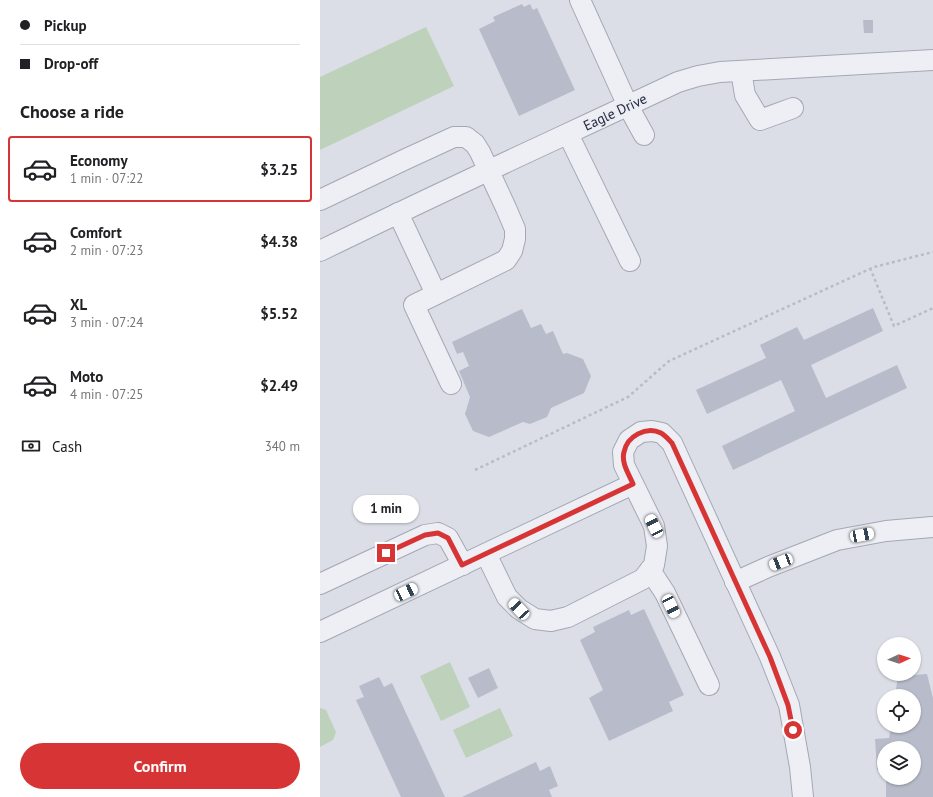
<!DOCTYPE html>
<html lang="en">
<head>
<meta charset="utf-8">
<style>
	:root { --surface:#fff; --page:#f2f2f2; --text:#202124; --muted:#757577; --line:#e0e0e0; --accent:#d73535 }
	body { margin:0; font-family:"PT Sans",sans-serif; background:var(--page); color:var(--text); height:100vh; display:flex; flex-direction:column; font-size:15px; white-space:nowrap }
	* { box-sizing:border-box; margin:0 }
	p { font-size:13px; color:var(--muted) }
	.icon { flex:none; width:22px; height:22px; fill:none; stroke:currentColor; stroke-width:2; stroke-linecap:round; stroke-linejoin:round }
	.map { position:relative; flex:1; overflow:hidden }
	.drawer { display:flex; flex-direction:column; background:var(--surface); width:320px }
	.drawer>* { flex:none }
	.guide { display:grid; align-content:center; height:88px; padding:0 20px; background:var(--surface) }
	.needle { width:26px; rotate:87deg }
	.fabs { position:absolute; left:557px; top:637px; display:grid; gap:8px }
	.fabs a { display:grid; place-items:center; width:44px; height:44px; border-radius:50%; background:var(--surface); box-shadow:0 1px 3px #0004; font-size:20px }
	.end { position:absolute; width:18px; height:18px; margin:-9px; border:5px solid #d73535; background:#fff; box-shadow:0 0 0 2px #fff }
	.from { border-radius:50% }
	.bubble { position:absolute; height:28px; border-radius:14px; background:var(--surface); box-shadow:0 1px 3px #0004; font-size:13px; font-weight:600; line-height:28px; text-align:center }
	.car { position:absolute; width:12px; height:24px; margin:-12px -6px; border-radius:5px; box-shadow:0 0 3px 1px #0007; background:linear-gradient(#fff 24%,#345 0 40%,#fff 0 76%,#345 0 86%,#fff 0) }
	.guide b { display:flex; align-items:center; gap:14px; height:38px; font-size:15px }
	.guide b+b { border-top:1px solid var(--line) }
	.guide i { width:10px; height:10px; background:var(--text) }
	ul { padding:0; list-style:none }
	li { display:flex; align-items:center; gap:12px; height:66px; margin:0 8px 6px; padding:0 12px; border:2px solid transparent; border-radius:4px }
	li div { flex:1 }
	li b { display:block; font-size:15px }
	li em { font-style:normal; font-weight:600 }
	li.on { border-color:var(--accent) }
	li>.icon { width:36px; height:36px; stroke-width:1.5 }
	h2 { padding:0 20px; font-size:18px; line-height:48px }
	.pay { display:flex; align-items:center; gap:10px; height:44px; padding:0 20px; font-size:15px }
	.pay p { margin-inline-start:auto }
	.button { display:flex; gap:8px; margin-top:auto; padding:8px 20px }
	.button a { flex:1; height:46px; border-radius:24px; background:var(--accent); color:#fff; font-size:16px; font-weight:600; line-height:46px; text-align:center }
	main { display:flex; flex:1; min-height:0 }
	.map>svg:first-child { display:block }
	.green { fill:#bdd1bb }
	.building { fill:#b8bcca }
	.lines { fill:none; stroke-linecap:round; stroke-linejoin:round }
	.minor-casing { stroke:#a4a8b4; stroke-width:22 }
	.path { stroke:#b9bcc5; stroke-width:2.5; stroke-dasharray:3 3; stroke-linecap:butt }
	.minor { stroke:#eeeff5; stroke-width:20 }
	.route { stroke:#d73535; stroke-width:5 }
	.labels { text-anchor:middle; stroke-width:3.5; stroke-linejoin:round; paint-order:stroke }
	.street-label { font-size:14px; fill:#24293d; stroke:#eaedf4 }
</style>
</head>
<body>
<main>
<section class="drawer">
<div class="guide">
<b><i class="from"></i>Pickup</b>
<b><i></i>Drop-off</b>
</div>
<h2>Choose a ride</h2>
<ul>
<li class="on"><svg class="icon" aria-label="car" viewBox="0 0 24 24"><path d="M5 17H2v-5l4-1 3-4h7l3 4 3 1v5h-3M9 17h6M6 11h13"/><circle cx="7" cy="17" r="2"/><circle cx="17" cy="17" r="2"/></svg><div><b>Economy</b><p>1 min · 07:22</p></div><em>$3.25</em></li>
<li><svg class="icon" aria-label="car" viewBox="0 0 24 24"><path d="M5 17H2v-5l4-1 3-4h7l3 4 3 1v5h-3M9 17h6M6 11h13"/><circle cx="7" cy="17" r="2"/><circle cx="17" cy="17" r="2"/></svg><div><b>Comfort</b><p>2 min · 07:23</p></div><em>$4.38</em></li>
<li><svg class="icon" aria-label="car" viewBox="0 0 24 24"><path d="M5 17H2v-5l4-1 3-4h7l3 4 3 1v5h-3M9 17h6M6 11h13"/><circle cx="7" cy="17" r="2"/><circle cx="17" cy="17" r="2"/></svg><div><b>XL</b><p>3 min · 07:24</p></div><em>$5.52</em></li>
<li><svg class="icon" aria-label="car" viewBox="0 0 24 24"><path d="M5 17H2v-5l4-1 3-4h7l3 4 3 1v5h-3M9 17h6M6 11h13"/><circle cx="7" cy="17" r="2"/><circle cx="17" cy="17" r="2"/></svg><div><b>Moto</b><p>4 min · 07:25</p></div><em>$2.49</em></li>
</ul>
<div class="pay"><svg class="icon" aria-label="cash" viewBox="0 0 24 24"><path d="M3 7h18v10H3z"/><circle cx="12" cy="12" r="2"/></svg>Cash<p>340 m</p></div>
<div class="button"><a>Confirm</a></div>
</section>
<div class="map">
<svg width="613" height="797" viewBox="0 0 613 797">
	<rect width="100%" height="100%" fill="#dbdee7"/>
	<g class="green">
		<path d="M106,27L134,86L0,150V77Z"/>
		<path d="M130,662L150,707L121,721L100,676Z"/>
		<path d="M0,708L6,710L16,732L13,740L0,747Z"/>
		<path d="M180,708L193,736L146,758L133,730Z"/>
	</g>
	<g class="building">
		<path d="M202,4L204,7L210,4L213,10L217,8L255,90L199,116L159,29L175,21L173,17Z"/>
		<path d="M543,20H553V33H544Z"/>
		<path d="M553,308L563,331L491,365L506,398L577,365L587,388L413,470L402,446L475,411L461,380L387,414L376,390L446,358L440,345L477,327L484,340Z"/>
		<path d="M202,309L211,328L221,324L226,334L233,331L243,354L247,353L263,359L271,376L264,393L231,408L227,417L210,424L203,422L169,437L153,431L145,414L150,397L139,371L149,366L143,352L137,354L132,342Z"/>
		<path d="M324,609L364,695L349,702L353,711L289,741L269,698L283,690L260,640L275,632L273,627L309,610L311,615Z"/>
		<path d="M169,668L178,688L158,698L148,678Z"/>
		<path d="M607,674L613,698V797H566V778H594V748H564V770H557L555,739L569,738L571,726H594V696H575L578,676Z"/>
		<path d="M59,677L64,687L72,683L125,797H81L36,700L44,697L39,686Z"/>
		<path d="M216,762L220,771L230,766L238,786L229,790L232,797H142Z"/>
	</g>
	<g class="lines">
		<g class="minor-casing">
			<g id="minor">
				<path d="M260,0L308,106L324,135"/>
				<path d="M421,71L425,95L440,120L473,108"/>
				<path d="M248,134L310,261"/>
				<path d="M0,200L86,159L134,137H146L155,144L160,152L186,208L195,229V239L192,251L186,260L94,305L131,384"/>
				<path d="M78,213L116,294"/>
				<path d="M0,251C118,193 239,138 358,82L378,76L400,72L613,60"/>
				<path d="M166,554L187,597L199,609L215,619L231,621L248,617L323,579L334,565L337,546L334,526L304,465L303,452L309,440L321,432L332,431L342,433L352,443L450,657L469,705L480,767L483,797"/>
				<path d="M330,570L345,593L389,685"/>
				<path d="M415,582L448,567L517,540L566,531L612,527"/>
				<path d="M0,584L105,535L118,533L128,538L143,565"/>
				<path d="M0,632L313,484"/>
			</g>
		</g>
		<g class="path">
			<path d="M550,268L574,326L613,308"/>
			<path d="M155,470L308,397L349,361L554,267L613,252"/>
		</g>
		<use href="#minor" class="minor"/>
	</g>
	<g class="lines">
		<path class="route" d="M66,553L105,535L118,533L128,538L142,565L313,484C309,474 301,463 304,452C307,436 326,426 341,433C345,435 349,440 352,443L450,657L468,705L473,730"/>
	</g>
	<g class="labels">
		<g class="street-label">
			<text transform="translate(295 112) rotate(-25)" y="5">Eagle Drive</text>
		</g>
	</g>
</svg>
<div class="fabs">
<a><svg class="needle" viewBox="-14 -14 28 28"><path d="M0-13l5 13h-10z" fill="#e53935"/><path d="M0 13l5-13h-10z" fill="#757577"/></svg></a>
<a><svg class="icon" aria-label="locate" viewBox="0 0 24 24"><circle cx="12" cy="12" r="6"/><path d="M12 2v4M12 18v4M2 12h4M18 12h4"/></svg></a>
<a><svg class="icon" aria-label="layers" viewBox="0 0 24 24"><path d="M12 4l9 5-9 5-9-5zM3 14l9 5 9-5"/></svg></a>
</div>
<i class="end from" style="left:473px;top:730px"></i>
<i class="end" style="left:66px;top:553px"></i>
<div class="bubble" style="left:33px;top:495px;width:66px">1 min</div>
<i class="car" style="left:334px;top:526px;rotate:333deg"></i>
<i class="car" style="left:542px;top:535px;rotate:79deg"></i>
<i class="car" style="left:461px;top:562px;rotate:249deg"></i>
<i class="car" style="left:86px;top:592px;rotate:65deg"></i>
<i class="car" style="left:351px;top:606px;rotate:154deg"></i>
<i class="car" style="left:199px;top:609px;rotate:317deg"></i>
</div>
</main>
</body>
</html>
